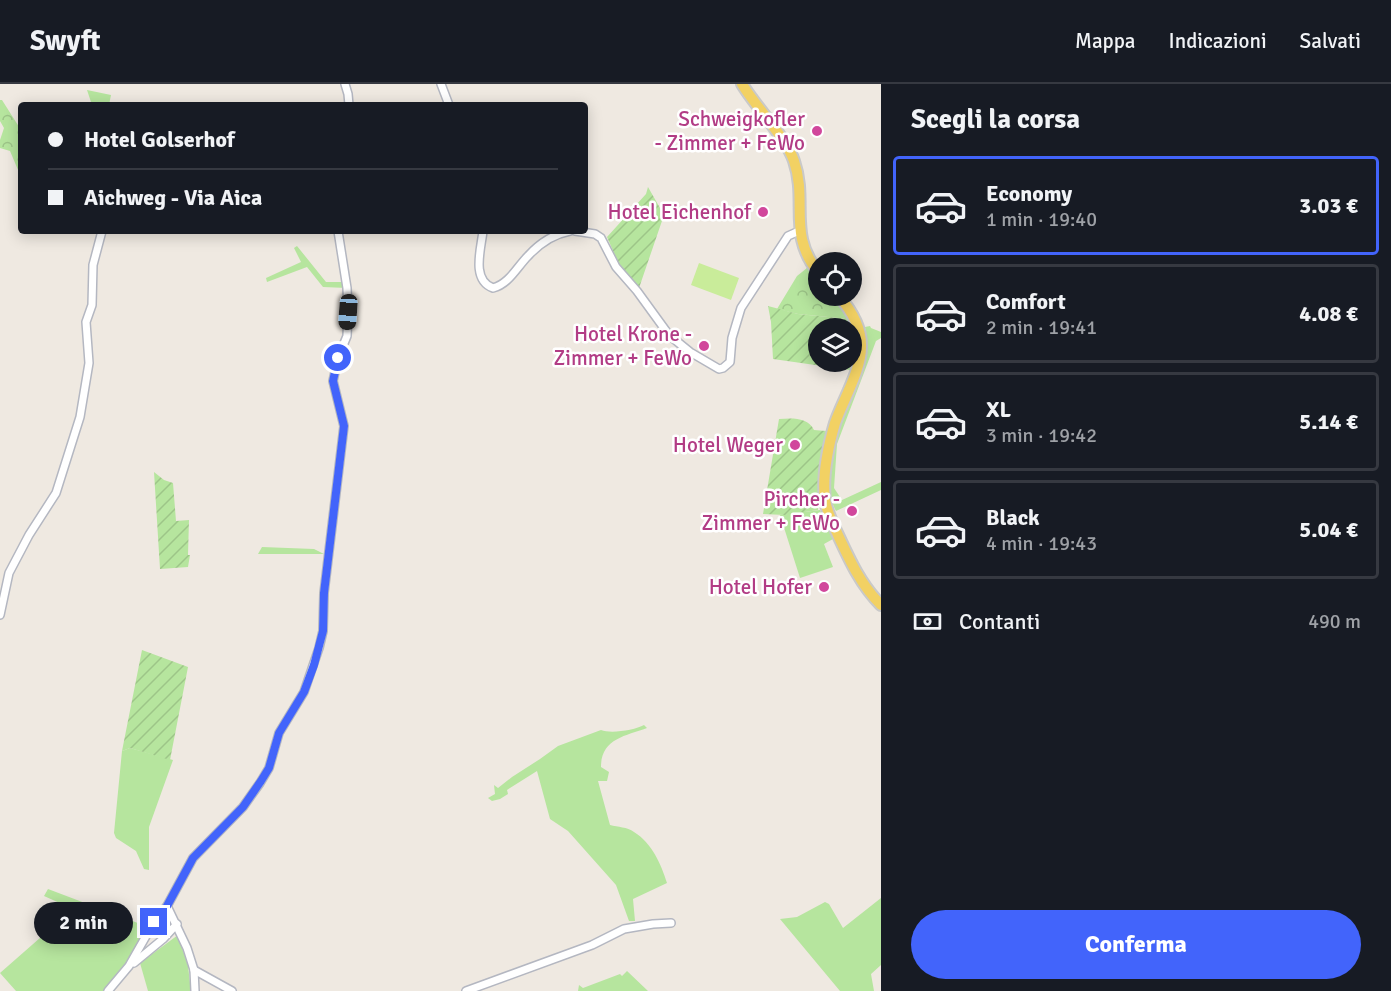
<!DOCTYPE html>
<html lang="it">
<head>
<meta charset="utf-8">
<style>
	:root { --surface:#171b24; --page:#20242c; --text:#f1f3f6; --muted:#9ea1a6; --line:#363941; --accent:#4264fb }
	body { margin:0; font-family:Signika,sans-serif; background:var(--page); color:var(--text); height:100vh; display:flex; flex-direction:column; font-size:22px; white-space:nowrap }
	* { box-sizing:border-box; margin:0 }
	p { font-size:20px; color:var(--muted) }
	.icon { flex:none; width:33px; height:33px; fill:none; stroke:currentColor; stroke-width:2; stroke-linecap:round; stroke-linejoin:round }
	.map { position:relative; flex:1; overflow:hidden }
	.sheet { display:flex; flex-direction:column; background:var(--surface); width:510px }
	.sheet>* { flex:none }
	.banner { position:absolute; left:18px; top:18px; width:570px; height:132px; border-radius:6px; box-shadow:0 3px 15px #0003; display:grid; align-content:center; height:132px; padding:0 30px; background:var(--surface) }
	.fabs { position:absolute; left:808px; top:168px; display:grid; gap:12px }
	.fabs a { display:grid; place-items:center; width:54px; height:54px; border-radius:50%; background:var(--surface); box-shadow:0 3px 15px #0003; font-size:30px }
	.end { position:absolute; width:27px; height:27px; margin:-14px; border:8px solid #4264fb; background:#fff; box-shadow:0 0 0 3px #fff }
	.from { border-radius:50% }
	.bubble { position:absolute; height:42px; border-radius:21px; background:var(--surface); box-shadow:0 3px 15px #0003; font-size:20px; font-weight:700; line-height:42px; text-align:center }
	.car { position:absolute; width:18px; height:36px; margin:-18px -9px; border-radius:8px; box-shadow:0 0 4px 2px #0007; background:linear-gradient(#222 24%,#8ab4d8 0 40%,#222 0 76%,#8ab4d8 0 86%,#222 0) }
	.banner b { display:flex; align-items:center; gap:21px; height:57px; font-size:22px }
	.banner b+b { border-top:2px solid var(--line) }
	.banner i { width:15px; height:15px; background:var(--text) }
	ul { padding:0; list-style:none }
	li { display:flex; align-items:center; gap:18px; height:99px; margin:0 12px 9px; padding:0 18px; border:3px solid var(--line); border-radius:6px }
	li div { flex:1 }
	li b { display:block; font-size:22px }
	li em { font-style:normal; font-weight:700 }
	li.active { border-color:var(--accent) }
	li>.icon { width:54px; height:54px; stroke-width:1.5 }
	h2 { padding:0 30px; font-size:27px; line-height:72px }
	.pay { display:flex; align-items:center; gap:15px; height:66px; padding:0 30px; font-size:22px }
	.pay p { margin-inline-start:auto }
	.primary-button { display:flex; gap:12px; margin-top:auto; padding:12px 30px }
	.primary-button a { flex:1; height:69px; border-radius:36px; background:var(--accent); color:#fff; font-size:24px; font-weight:700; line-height:69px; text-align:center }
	header { display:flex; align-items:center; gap:36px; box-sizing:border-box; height:84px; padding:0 30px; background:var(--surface); border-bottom:2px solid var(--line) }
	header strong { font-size:28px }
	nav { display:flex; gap:33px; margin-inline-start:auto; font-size:21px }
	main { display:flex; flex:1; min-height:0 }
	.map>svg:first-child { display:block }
	.grass { fill:#b6e59e }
	.forest { fill:url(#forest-crowns) }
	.garden { fill:url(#garden-furrows); fill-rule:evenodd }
	.pitch { fill:#c9ec9a }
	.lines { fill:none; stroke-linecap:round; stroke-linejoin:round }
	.street-casing { stroke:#b4b7c1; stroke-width:10 }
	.primary-casing { stroke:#c9c9c9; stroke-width:14 }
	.street { stroke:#fff; stroke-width:7 }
	.primary { stroke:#f2d163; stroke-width:10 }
	.route { stroke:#4264fb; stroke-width:8 }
	.hotel-dot { fill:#d1479c; stroke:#fff; stroke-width:2 }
	.labels { text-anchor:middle; stroke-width:5; stroke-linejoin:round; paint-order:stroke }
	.hotel-label { font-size:21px; fill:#b23c85; stroke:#fff; text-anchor:end }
</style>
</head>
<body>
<header>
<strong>Swyft</strong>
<nav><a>Mappa</a><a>Indicazioni</a><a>Salvati</a></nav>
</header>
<main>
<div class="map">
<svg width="881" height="907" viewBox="0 0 881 907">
	<defs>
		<pattern id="forest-crowns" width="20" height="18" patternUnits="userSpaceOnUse" patternTransform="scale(1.5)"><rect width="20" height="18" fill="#b6e59e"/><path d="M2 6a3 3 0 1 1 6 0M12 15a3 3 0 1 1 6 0" fill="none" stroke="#9dc588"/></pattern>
		<pattern id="garden-furrows" width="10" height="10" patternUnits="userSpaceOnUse" patternTransform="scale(1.5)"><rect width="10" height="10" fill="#b6e59e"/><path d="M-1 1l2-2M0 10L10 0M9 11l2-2" fill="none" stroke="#9dc588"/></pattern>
	</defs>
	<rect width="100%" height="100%" fill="#efe9e1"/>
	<g class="grass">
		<path d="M87,6L111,11L109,21H92Z"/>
		<path d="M297,162L326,198H346L347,204L323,203L307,183L267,198L266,194L301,178L294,164Z"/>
		<path d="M870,242L871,244L881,248V254L876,257L837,360L834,404L842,416L881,398V406L836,427C830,417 830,403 831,391C832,377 833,363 838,350C848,318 873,277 865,243Z"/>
		<path d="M820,426L833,455L824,460L833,483L800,494L780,431Z"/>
		<path d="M262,463L314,465L324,470H258Z"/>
		<path d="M644,641L647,644C625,652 601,655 601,683L609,688L607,697H598L610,741C618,743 627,743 634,748C652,759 661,780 667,799L633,815L635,837H629L616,801L568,747L550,735L537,687L507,706L508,710L500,715L492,717L488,714L495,710L494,701L498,704L512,693L540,675L558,662L601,646C611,650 635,646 644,641Z"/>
		<path d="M130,664L173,676L149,743V786L144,785L136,767L116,754L114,749L122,667Z"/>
		<path d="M48,805L151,844L108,907H16L0,889L73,825L44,812Z"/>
		<path d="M881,814V881L871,890L874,907H840L780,835L797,833L825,818L829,820L843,844Z"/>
		<path d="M178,851L188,882L191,907H148L140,879Z"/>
		<path d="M627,887L648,907H578L579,901L583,904L620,890L622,892Z"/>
	</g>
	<g class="forest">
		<path d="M0,16H2L21,46V93L10,67L0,64V56L4,44L0,37Z"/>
		<path d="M807,184L819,199V212H831L849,235L798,230L777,225L797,192Z"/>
	</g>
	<g class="garden">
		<path d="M648,103L664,131L639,204L620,183L607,153L646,110Z"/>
		<path d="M768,222L798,230L849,235C855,254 856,267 850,286L773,275L771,238ZM819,244H852V278H819Z"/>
		<path d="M779,335C792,334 808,333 814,346L826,347L818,393V426L785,431L763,430Z"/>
		<path d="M154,388L164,396L173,399L176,437L189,436L188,471H190L188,483L160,485Z"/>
		<path d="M142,566L188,583L170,676L130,664L122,667Z"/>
	</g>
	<path class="pitch" d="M699,179L739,194L731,216L691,201Z"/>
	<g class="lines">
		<g class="street-casing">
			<g id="street">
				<path d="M345,0L348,10L349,21"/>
				<path d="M441,0L449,21"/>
				<path d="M483,147C481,165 471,196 493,204C509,200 517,183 528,172C539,160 554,150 570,147"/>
				<path d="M575,147L595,150L601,154L616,183L637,207L669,251L690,268L719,285L723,284L730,278L732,254L741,224L788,152L799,147"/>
				<path d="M0,531L9,489L29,451L56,409L80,333L89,279L86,238L92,221L93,181L102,147"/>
				<path d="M167,822L187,864L194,886L195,907"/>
				<path d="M134,879L163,855L177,840"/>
				<path d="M194,886L232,907"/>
				<path d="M108,907L129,882L154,838L167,822L193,774L243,723L260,699L269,684L279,649L304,608L319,564L323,547L324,509L344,342L333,297L338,274L347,252L348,228L347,204L338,147"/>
				<path d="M466,907L592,861L624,845L653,840L671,839"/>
			</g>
		</g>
		<g class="primary-casing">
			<g id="primary">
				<path d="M742,0C755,22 787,55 794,77C808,118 787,151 819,189"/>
				<path d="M839,212C851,226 861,242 861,261C862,285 843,316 835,339C828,363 822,392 825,416C827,429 833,440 838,451C850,477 861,501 881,521"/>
			</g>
		</g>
		<use href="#street" class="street"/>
		<use href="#primary" class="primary"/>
	</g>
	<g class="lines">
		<path class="route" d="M154,838L167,822L193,774L243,723L261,697L269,684L279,649L304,608L314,581L323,547L324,509L344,342L333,297L338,274"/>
	</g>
	<g class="hotel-dot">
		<circle cx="817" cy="47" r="6"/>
		<circle cx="763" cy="128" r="6"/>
		<circle cx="704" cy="262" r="6"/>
		<circle cx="795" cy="361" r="6"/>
		<circle cx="852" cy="427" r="6"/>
		<circle cx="824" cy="503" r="6"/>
	</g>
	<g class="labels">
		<g class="hotel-label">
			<text x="805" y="42">Schweigkofler<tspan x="805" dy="24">- Zimmer + FeWo</tspan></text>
			<text x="751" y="135">Hotel Eichenhof</text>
			<text x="692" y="257">Hotel Krone -<tspan x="692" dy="24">Zimmer + FeWo</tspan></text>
			<text x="783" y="368">Hotel Weger</text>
			<text x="840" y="422">Pircher -<tspan x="840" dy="24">Zimmer + FeWo</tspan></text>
			<text x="812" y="510">Hotel Hofer</text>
		</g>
	</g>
</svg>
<div class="fabs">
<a><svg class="icon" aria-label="locate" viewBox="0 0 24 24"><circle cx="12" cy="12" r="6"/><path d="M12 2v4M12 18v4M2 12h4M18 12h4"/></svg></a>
<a><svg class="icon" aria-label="layers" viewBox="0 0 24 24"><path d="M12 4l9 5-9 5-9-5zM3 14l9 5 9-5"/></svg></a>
</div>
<i class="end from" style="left:338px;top:274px"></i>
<i class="end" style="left:154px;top:838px"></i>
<div class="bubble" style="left:34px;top:818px;width:99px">2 min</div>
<i class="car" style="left:348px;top:228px;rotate:184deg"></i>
<div class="banner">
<b><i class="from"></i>Hotel Golserhof</b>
<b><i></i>Aichweg - Via Aica</b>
</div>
</div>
<section class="sheet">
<h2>Scegli la corsa</h2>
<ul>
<li class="active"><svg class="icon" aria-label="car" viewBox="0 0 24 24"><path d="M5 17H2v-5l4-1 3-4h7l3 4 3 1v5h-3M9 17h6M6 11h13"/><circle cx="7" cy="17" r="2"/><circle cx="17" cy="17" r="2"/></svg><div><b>Economy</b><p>1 min · 19:40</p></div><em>3.03 €</em></li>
<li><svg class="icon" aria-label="car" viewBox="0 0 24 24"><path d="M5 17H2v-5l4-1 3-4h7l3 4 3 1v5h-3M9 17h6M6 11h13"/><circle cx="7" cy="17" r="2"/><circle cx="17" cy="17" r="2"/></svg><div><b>Comfort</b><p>2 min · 19:41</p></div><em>4.08 €</em></li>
<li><svg class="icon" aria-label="car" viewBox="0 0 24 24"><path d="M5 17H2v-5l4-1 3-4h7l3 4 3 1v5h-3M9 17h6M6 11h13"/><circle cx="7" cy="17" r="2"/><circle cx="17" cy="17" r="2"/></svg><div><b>XL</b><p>3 min · 19:42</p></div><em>5.14 €</em></li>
<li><svg class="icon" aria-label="car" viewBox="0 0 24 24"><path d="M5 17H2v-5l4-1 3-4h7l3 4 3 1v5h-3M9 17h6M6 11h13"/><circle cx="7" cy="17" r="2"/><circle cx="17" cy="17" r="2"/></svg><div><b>Black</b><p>4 min · 19:43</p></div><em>5.04 €</em></li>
</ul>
<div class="pay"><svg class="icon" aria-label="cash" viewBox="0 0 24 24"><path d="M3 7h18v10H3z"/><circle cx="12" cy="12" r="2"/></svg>Contanti<p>490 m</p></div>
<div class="primary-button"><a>Conferma</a></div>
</section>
</main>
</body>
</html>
